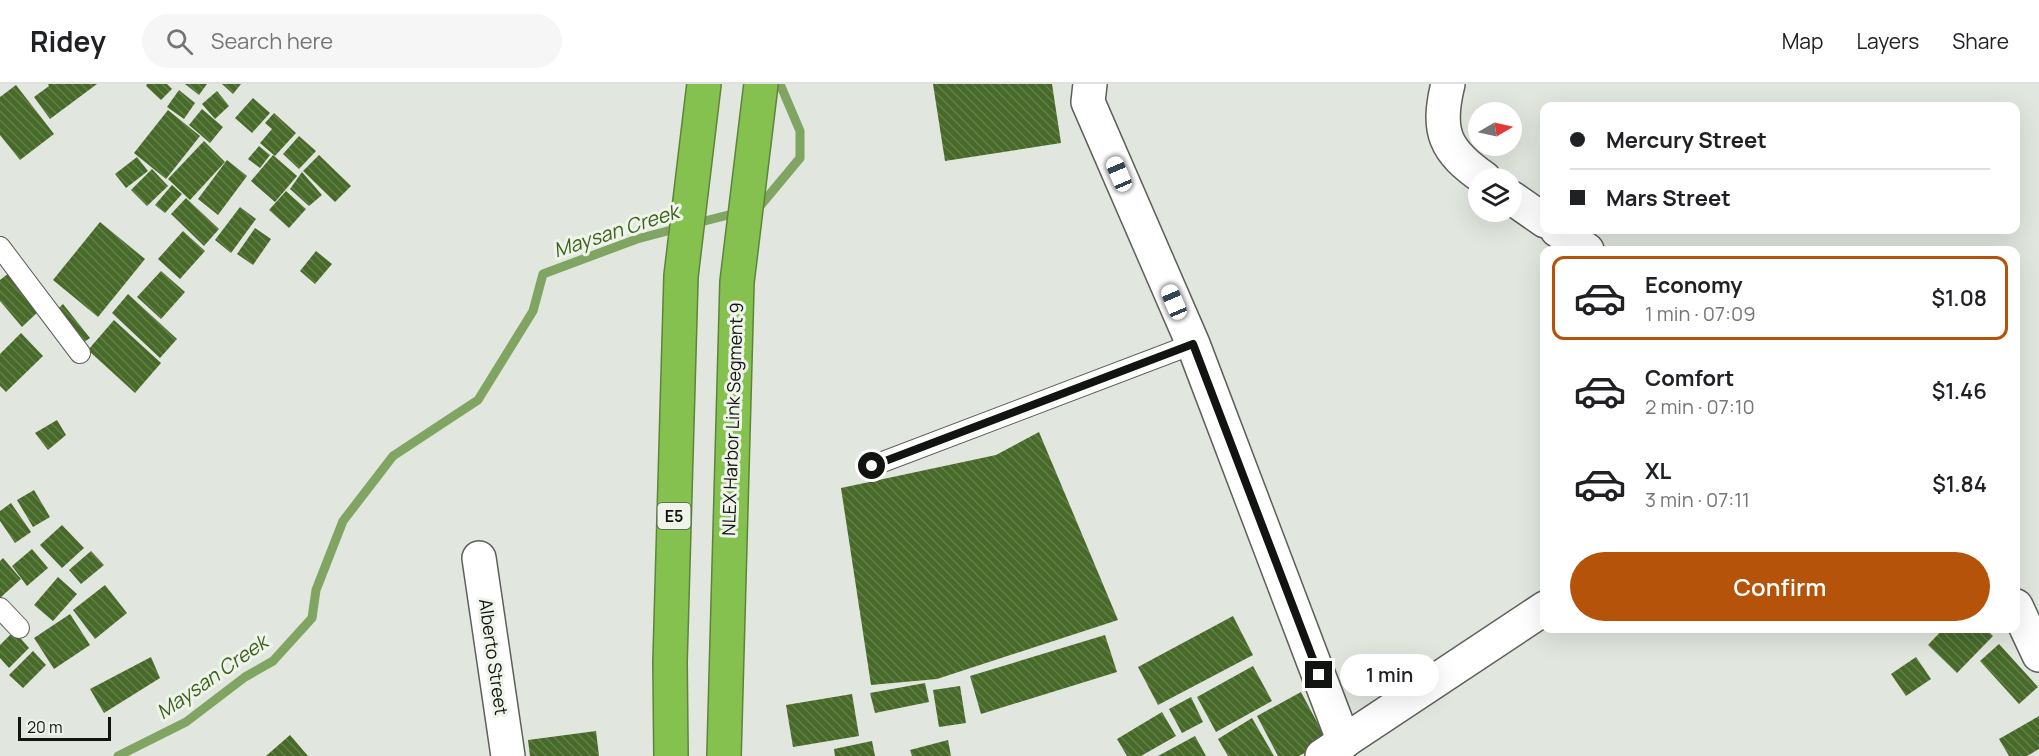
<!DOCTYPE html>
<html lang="en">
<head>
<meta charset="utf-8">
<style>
	:root { --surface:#fff; --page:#f6f6f6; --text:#202124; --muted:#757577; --line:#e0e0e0; --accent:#b45309 }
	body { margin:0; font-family:Manrope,sans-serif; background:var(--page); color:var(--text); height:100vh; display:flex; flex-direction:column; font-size:22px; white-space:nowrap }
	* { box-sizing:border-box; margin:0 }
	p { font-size:20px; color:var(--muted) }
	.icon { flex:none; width:33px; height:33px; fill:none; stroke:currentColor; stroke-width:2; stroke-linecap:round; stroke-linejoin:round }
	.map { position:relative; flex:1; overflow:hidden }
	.sheet { position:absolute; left:1540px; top:162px; width:480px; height:387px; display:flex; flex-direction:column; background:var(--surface); border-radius:12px; box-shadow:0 6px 24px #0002 }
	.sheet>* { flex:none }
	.banner { position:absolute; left:1540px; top:18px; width:480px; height:132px; border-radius:12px; box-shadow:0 6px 24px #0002; display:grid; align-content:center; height:132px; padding:0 30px; background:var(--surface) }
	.needle { width:39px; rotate:81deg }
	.fabs { position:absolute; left:1468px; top:18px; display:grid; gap:12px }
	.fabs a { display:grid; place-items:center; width:54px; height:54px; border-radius:50%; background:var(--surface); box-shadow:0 6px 24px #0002; font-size:30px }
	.scale { position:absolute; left:18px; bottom:15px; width:93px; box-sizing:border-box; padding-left:6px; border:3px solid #121411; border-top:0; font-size:16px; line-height:21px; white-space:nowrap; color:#121411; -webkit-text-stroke:4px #eff4eb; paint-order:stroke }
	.end { position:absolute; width:27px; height:27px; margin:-14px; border:8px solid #121411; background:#fff; box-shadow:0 0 0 3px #fff }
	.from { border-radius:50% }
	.bubble { position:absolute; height:42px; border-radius:21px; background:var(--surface); box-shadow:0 6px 24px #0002; font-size:20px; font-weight:600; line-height:42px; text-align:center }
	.car { position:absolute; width:18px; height:36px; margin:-18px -9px; border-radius:8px; box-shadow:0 0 4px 2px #0007; background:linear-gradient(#fff 24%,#345 0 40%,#fff 0 76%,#345 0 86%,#fff 0) }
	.banner b { display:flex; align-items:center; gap:21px; height:57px; font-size:22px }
	.banner b+b { border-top:2px solid var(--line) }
	.banner i { width:15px; height:15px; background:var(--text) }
	ul { padding:10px 0 0; list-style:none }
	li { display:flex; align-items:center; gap:18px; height:84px; margin:0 12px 9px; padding:0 18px; border:3px solid transparent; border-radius:12px }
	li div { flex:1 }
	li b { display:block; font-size:22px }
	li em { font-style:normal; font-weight:600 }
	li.on { border-color:var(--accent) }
	li>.icon { width:54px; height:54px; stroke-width:1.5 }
	.action { display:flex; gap:12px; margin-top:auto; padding:12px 30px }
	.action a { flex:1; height:69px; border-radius:36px; background:var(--accent); color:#fff; font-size:24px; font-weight:600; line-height:69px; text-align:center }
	header { display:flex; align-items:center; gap:36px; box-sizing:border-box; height:84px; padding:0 30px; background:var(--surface); border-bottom:2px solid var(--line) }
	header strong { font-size:28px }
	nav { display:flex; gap:33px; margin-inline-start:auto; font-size:21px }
	.search { width:420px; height:54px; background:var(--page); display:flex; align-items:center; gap:15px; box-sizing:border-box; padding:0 21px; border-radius:33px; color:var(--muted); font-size:22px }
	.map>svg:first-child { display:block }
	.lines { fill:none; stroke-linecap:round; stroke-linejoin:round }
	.stream { stroke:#80a562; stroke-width:9 }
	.building { fill:url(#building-back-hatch) }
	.lane-casing { stroke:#5b6058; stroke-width:22 }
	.street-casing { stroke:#5b6058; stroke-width:36 }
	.highway-casing { stroke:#5d8439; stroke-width:36 }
	.lane { stroke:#fff; stroke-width:20 }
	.street { stroke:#fff; stroke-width:33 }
	.highway { stroke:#85c14e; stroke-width:33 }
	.route { stroke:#121411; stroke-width:8 }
	.labels { text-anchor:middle; stroke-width:6; stroke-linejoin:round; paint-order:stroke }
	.shield { fill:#eff4eb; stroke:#545752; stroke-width:1.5 }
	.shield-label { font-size:16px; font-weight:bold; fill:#121411 }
	.street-label { font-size:18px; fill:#121411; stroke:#eff4eb }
	.water-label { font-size:20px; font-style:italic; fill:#3e621c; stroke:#eff4eb }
</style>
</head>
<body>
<header>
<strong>Ridey</strong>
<div class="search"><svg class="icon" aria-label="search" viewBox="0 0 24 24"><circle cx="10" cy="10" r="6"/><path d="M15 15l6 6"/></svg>Search here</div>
<nav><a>Map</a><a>Layers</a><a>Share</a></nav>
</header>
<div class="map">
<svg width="2039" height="672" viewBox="0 0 2039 672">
	<defs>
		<pattern id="building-back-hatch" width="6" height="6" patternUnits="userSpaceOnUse" patternTransform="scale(1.5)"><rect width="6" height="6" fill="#476a28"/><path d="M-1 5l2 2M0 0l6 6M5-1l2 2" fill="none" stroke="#637e4c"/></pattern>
	</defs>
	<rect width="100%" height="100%" fill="#e1e7de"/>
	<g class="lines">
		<g class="stream">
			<path d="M753,124L760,122L800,74V47L780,0"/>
			<path d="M693,140L740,128"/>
			<path d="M118,672L186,638L245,593L273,577L312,534L316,506L343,437L393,372L478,316L533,227L543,190L637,155L679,144"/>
		</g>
	</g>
	<g class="building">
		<path d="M48,0H97L50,35L34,13L49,2Z"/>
		<path d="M147,0H167L172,5L161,16L146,2Z"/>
		<path d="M185,0H207L199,11Z"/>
		<path d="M222,0H241L233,10Z"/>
		<path d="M933,0H1052L1061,59L945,77Z"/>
		<path d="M16,1L54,50L20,76L0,51V13Z"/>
		<path d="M179,6L195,19L184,35L167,23Z"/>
		<path d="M217,7L229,22L215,35L202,20Z"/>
		<path d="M253,14L270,29L252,49L235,34Z"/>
		<path d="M202,25L223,43L210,59L189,41Z"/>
		<path d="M168,26L200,52L166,95L134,69Z"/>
		<path d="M274,29L296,49L275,72L260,59L272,45L265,39Z"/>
		<path d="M299,52L316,67L299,85L283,70Z"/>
		<path d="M204,57L225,78L190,116L168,95Z"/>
		<path d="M259,62L270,71L260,84L248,75Z"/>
		<path d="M273,71L297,92L275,118L251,97Z"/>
		<path d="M319,71L351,102L335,118L303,87Z"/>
		<path d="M137,73L148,87L126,104L115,90Z"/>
		<path d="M227,76L247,92L218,131L198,115Z"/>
		<path d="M152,85L168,102L147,122L131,106Z"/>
		<path d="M302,88L322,111L309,122L290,105Z"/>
		<path d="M172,101L182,110L165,129L155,121Z"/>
		<path d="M286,107L306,125L289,144L269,126Z"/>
		<path d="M186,114L219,145L204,162L171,130Z"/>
		<path d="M240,123L256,135L231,169L215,156Z"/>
		<path d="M100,138L145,175L98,233L53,196Z"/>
		<path d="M255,144L271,155L253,181L237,170Z"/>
		<path d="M183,147L205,167L180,195L158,175Z"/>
		<path d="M316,167L332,180L315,200L300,187Z"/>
		<path d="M13,186L41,225L22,243L0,217V196Z"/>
		<path d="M161,187L185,208L161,235L137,213Z"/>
		<path d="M128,210L177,255L160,274L112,229Z"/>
		<path d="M63,220L90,254L80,261L54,228Z"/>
		<path d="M114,236L161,279L135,309L88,266Z"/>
		<path d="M21,249L43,272L6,308L0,302V270Z"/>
		<path d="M57,336L66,351L48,366L35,349Z"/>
		<path d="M1039,348L1118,536L937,595L871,601L841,404L996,371Z"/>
		<path d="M34,406L50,433L33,443L17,416Z"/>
		<path d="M11,419L31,448L15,459L0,437V427Z"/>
		<path d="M62,441L84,464L62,484L40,461Z"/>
		<path d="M32,465L48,484L27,502L12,482Z"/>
		<path d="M91,467L104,481L81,500L69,486Z"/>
		<path d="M3,474L21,495L0,514V477Z"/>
		<path d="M58,493L77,510L53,537L34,521Z"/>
		<path d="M105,501L127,529L95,555L73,526Z"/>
		<path d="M70,530L90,561L54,585L34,554Z"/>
		<path d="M1233,532L1253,571L1158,621L1138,583Z"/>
		<path d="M1944,544H1985L1993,552L1957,589L1928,561Z"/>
		<path d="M14,547L29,564L9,584L0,574V561Z"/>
		<path d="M1105,551L1117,588L981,630L970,592Z"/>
		<path d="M1999,560L2038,603L2019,620L1980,577Z"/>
		<path d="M33,567L46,581L23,604L9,591Z"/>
		<path d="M151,573L160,594L104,629L90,605Z"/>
		<path d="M1916,573L1931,595L1906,612L1891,590Z"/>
		<path d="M1253,582L1272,617L1216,648L1197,613Z"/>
		<path d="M925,599L929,618L875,629L870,609Z"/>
		<path d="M960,602L966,639L939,643L933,606Z"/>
		<path d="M1301,608L1327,657L1299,672H1278L1257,632Z"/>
		<path d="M852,610L859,652L793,663L786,621Z"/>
		<path d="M1191,613L1203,638L1182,649L1169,625Z"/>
		<path d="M1162,628L1176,652L1141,672H1127L1117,655Z"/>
		<path d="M2039,632V665L2027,672H2009L1999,655Z"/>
		<path d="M1252,634L1274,672H1228L1218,655Z"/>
		<path d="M596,647L599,672H530L528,656Z"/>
		<path d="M290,651L308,672H266Z"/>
		<path d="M1195,652L1206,672H1158Z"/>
		<path d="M948,656L951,672H912L910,666Z"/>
		<path d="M872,657L875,672H835L834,665Z"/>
	</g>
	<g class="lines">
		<g class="lane-casing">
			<g id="lane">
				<path d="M0,163L80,269"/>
				<path d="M872,382L1193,260"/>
				<path d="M0,524L19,544"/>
			</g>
		</g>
		<g class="street-casing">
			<g id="street">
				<path d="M1090,0L1088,18L1193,260L1344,658"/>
				<path d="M1448,0C1436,48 1445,67 1484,94"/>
				<path d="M1512,114L1545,137"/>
				<path d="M1557,146L1587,166"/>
				<path d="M479,474L508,672"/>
				<path d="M2016,522L2039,571"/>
				<path d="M1322,672L1545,524"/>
			</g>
		</g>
		<g class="highway-casing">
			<g id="highway">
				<path d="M671,672L670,578L681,192L704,0"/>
				<path d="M724,672L737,198L761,0"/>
			</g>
		</g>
		<use href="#lane" class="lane"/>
		<use href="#street" class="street"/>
		<use href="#highway" class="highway"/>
	</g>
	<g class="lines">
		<path class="route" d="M872,382L1193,260L1319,591"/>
	</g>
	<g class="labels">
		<rect class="shield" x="657.5" y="419" width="33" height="26" rx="4.5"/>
		<g class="shield-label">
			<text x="674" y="438">E5</text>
		</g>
		<g class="street-label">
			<text transform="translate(733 335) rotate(-88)" y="6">NLEX Harbor Link Segment 9</text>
			<text transform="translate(493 573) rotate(82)" y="6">Alberto Street</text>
		</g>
		<g class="water-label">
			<text transform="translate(616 147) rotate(-18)" y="7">Maysan Creek</text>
			<text transform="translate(212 593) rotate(-35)" y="7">Maysan Creek</text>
		</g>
	</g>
</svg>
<div class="fabs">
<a><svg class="needle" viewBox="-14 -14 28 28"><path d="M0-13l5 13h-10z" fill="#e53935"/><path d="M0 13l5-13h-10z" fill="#757577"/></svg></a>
<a><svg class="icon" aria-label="layers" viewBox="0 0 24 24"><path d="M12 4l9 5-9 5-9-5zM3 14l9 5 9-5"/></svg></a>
</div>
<div class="scale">20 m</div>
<i class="end from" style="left:872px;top:382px"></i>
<i class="end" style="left:1319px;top:591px"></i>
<div class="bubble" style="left:1340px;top:570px;width:99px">1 min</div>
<i class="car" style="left:1119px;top:90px;rotate:337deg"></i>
<i class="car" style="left:1174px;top:218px;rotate:337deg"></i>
<div class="banner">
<b><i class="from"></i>Mercury Street</b>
<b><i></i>Mars Street</b>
</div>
<section class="sheet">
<ul>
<li class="on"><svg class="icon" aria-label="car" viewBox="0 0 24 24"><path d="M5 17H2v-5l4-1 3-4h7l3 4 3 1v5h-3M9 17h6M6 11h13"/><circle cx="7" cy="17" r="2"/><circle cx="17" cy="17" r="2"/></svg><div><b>Economy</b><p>1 min · 07:09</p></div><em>$1.08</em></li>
<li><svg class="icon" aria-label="car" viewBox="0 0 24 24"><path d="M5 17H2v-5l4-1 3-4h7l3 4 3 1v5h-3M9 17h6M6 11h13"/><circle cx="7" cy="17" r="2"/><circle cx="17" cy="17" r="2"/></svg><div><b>Comfort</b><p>2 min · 07:10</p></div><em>$1.46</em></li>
<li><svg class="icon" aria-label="car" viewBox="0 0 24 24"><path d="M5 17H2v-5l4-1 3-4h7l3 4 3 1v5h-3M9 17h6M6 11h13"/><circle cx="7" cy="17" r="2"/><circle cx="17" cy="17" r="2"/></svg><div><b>XL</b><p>3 min · 07:11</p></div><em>$1.84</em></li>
</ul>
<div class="action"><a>Confirm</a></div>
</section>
</div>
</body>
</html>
